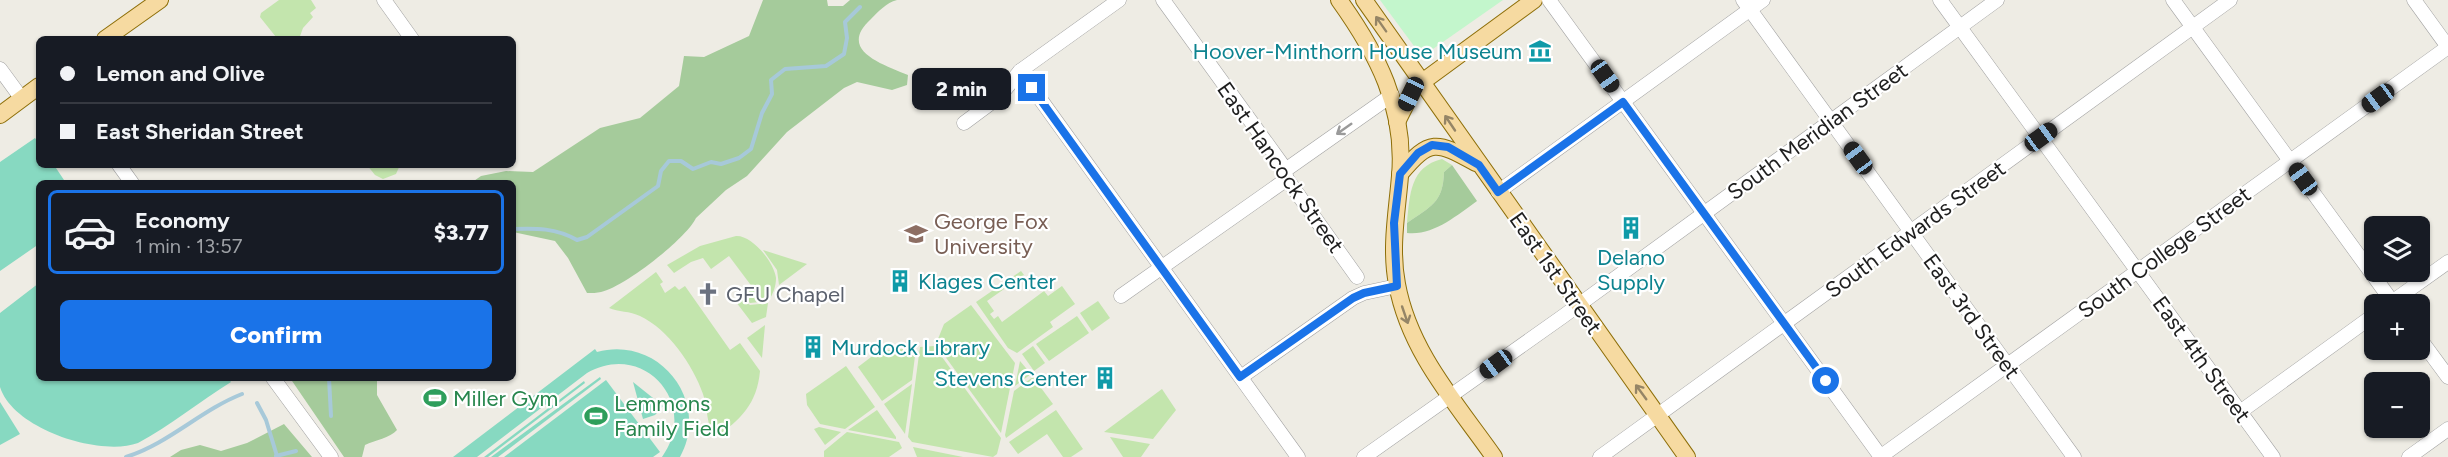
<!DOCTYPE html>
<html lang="en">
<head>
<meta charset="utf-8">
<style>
	:root { --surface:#171b24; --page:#20242c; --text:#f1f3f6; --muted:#9ea1a6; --line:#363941; --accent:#1a73e8 }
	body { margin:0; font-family:Figtree,sans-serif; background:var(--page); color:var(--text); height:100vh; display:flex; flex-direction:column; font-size:22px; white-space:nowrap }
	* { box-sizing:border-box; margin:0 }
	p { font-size:20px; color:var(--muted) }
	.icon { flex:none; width:33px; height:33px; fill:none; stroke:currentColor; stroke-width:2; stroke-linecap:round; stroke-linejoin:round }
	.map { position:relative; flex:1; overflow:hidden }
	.panel { position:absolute; left:36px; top:180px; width:480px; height:201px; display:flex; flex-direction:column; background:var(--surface); border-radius:9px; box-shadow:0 2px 4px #0004 }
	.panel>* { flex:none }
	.top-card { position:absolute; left:36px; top:36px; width:480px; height:132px; border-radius:9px; box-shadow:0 2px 4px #0004; display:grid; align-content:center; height:132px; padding:0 24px; background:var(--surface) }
	.fabs { position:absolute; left:2364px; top:216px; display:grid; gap:12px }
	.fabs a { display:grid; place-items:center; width:66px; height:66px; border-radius:9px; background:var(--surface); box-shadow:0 2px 4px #0004; font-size:30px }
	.end { position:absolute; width:27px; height:27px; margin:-14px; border:8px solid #1a73e8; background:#fff; box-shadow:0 0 0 3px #fff }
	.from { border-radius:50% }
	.bubble { position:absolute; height:42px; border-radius:9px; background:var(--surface); box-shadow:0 2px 4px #0004; font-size:20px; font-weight:800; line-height:42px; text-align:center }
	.car { position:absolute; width:18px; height:36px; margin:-18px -9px; border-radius:8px; box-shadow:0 0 4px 2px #0007; background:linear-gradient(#222 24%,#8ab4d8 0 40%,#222 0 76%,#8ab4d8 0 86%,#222 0) }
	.top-card b { display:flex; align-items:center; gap:21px; height:57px; font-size:22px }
	.top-card b+b { border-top:2px solid var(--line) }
	.top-card i { width:15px; height:15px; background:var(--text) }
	ul { padding:10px 0 0; list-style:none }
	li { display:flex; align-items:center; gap:18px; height:84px; margin:0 12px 9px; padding:0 12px; border:3px solid transparent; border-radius:9px }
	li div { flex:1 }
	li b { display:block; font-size:22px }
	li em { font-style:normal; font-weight:800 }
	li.selected { border-color:var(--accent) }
	li>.icon { width:54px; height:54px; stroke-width:1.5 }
	.action { display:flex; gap:12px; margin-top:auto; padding:12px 24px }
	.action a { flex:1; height:69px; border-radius:9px; background:var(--accent); color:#fff; font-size:24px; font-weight:800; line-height:69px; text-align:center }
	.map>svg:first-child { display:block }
	.grass { fill:#c3e5ad }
	.forest { fill:#a5cb9b }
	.park { fill:#c3f6cc }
	.pitch { fill:#87d9c1 }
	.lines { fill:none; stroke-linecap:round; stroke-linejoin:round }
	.stream { stroke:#a7c9d9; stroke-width:4 }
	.minor-casing { stroke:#a2a2a2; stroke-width:15 }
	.major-casing { stroke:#8e6f09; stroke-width:18 }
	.minor { stroke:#fff; stroke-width:14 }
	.major { stroke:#f6daa1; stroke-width:16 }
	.oneway { stroke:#958566 }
	.oneway2 { stroke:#9a9a9a }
	.route { stroke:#1a73e8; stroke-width:8 }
	.labels { text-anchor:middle; stroke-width:4.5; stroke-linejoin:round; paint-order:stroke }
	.culture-label { font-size:22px; fill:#0d838f; stroke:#fff; text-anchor:end }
	.street-label { font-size:22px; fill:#1e1e1e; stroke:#fff }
	.education-label { font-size:22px; fill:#785e54; stroke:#fff; text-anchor:start }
	.worship-label { font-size:22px; fill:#5b616d; stroke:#fff; text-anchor:start }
	.leisure-label { font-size:22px; fill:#27864d; stroke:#fff; text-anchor:start }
</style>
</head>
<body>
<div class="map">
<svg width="2448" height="457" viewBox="0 0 2448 457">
	<rect width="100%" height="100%" fill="#eeece4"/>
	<g class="grass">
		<path d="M279,0H311L316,8L310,13L313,17L303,28L299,39L276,37L260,17L261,13Z"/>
		<path d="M1442,159L1452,165L1444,172C1443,203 1431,206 1407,223C1410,194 1410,167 1442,159Z"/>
		<path d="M367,165H400L396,174L383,179L375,175Z"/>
		<path d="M736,236C752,235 774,262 776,278C776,287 773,293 769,301L750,303L743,296L753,288L729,256L711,269L703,258L691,262L674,273L667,265L700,246Z"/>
		<path d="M763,250L807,264L779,285L777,270Z"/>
		<path d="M1021,271L1024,275L987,301L994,311L990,314L994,319L998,316L1002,322L1044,291L1048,296L1062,286L1075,304L1050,322L1053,327L1017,353L1008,348L976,302Z"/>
		<path d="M656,272L663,282L660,284L665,293L675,286L679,290L685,286L730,350L740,343L760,371C757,404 741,419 715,438C706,424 708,409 703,394C693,365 668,329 640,316C630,311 618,312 609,308Z"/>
		<path d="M741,298L750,305L768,303L766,317L752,323L736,302Z"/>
		<path d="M1098,301L1110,318L1092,331L1080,313Z"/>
		<path d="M971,305L1015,363L1001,433L936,344L944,324Z"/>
		<path d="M1077,316L1089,333L1049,361L1036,344Z"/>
		<path d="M765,325L762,358L747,338Z"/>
		<path d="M934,346L1001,438L997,454L993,457L912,442L908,437L920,347Z"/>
		<path d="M1033,346L1045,363L1034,371L1022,354Z"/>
		<path d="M916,348L912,380L882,401L858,367L879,351Z"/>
		<path d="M1020,361L1031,374L1015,386Z"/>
		<path d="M846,366L875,407L845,429L820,424L807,405L806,394Z"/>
		<path d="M1033,377L1053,404L1006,438L1005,435L1014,391Z"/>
		<path d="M912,384L905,434L884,404Z"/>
		<path d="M1162,389L1176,410L1153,439L1104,432Z"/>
		<path d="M877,410L896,437V439L848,430Z"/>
		<path d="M1056,410L1083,449L1071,457H1063L1047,434L1018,454L1009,442Z"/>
		<path d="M819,427L841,432L825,445L814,429Z"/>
		<path d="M847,432L899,442L902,448L889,457H824V451Z"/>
		<path d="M1110,437L1150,444L1141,457H1123Z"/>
		<path d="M913,447L963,457H917Z"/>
	</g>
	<g class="forest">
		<path d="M763,0H827L828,6H843L850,0H897C886,3 879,11 871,19C837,50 882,64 908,75L907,85L892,90L857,82L844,88L787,132L747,176L726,190L696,218C686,239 624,287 601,292C597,293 592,293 587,293L568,258L555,241L513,232V183H471L481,176L506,171L533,172L600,128L640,118L679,86L684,56L704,57L749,36Z"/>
		<path d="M1452,165L1477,201C1456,216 1433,236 1407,233V223C1431,206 1443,203 1444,172Z"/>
		<path d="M290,378H377V395L397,430C390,438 375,440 365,445L362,457H344Z"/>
		<path d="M284,424L312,457H170L181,450L200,445L221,451L247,443Z"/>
	</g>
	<path class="park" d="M1380,0H1503L1430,51L1423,53L1414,46Z"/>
	<g class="pitch">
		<path d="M35,138L39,144V165H54L66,183H39V244L0,271V162Z"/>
		<path d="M39,283V378H228L231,382C200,401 170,426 138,443C100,457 13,429 0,387C0,372 0,331 0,313Z"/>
		<path d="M595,349L597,352C659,335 711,401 680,457H662C700,404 644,340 587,373L477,457H453Z"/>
		<path d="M600,377L601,379L498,457H491Z"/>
		<path d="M606,380L660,452L653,457H504Z"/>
		<path d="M584,381L585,383L488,457H484Z"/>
		<path d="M633,382L663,406L655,415L643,419Z"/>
		<path d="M0,402L20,434L0,445Z"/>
	</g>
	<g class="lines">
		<g class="stream">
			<path d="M513,229C536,228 556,228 577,240L587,237L658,186L661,171L669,161H681L693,169L711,162L721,164L739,158L751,149L762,113L772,94L771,80L785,69L826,66L844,54L847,38L845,22L860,7"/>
			<path d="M329,378L331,416"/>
			<path d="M257,403L266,420L277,456"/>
			<path d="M276,456L296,451"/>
			<path d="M126,457C168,444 201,410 242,394"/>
		</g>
		<g class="minor-casing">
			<g id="minor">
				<path d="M384,0L412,39"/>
				<path d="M1163,0L1281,163L1287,179L1357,277"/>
				<path d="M1549,0L1881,457"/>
				<path d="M1743,0L2074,457"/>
				<path d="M1940,0L2273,457"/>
				<path d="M2173,0L2394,304"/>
				<path d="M2414,0L2448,47"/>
				<path d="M0,69L22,99"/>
				<path d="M1020,71L1298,457"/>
				<path d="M964,123L999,97L1020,71L1119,0"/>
				<path d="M119,165L132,183"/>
				<path d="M1284,171L1392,95"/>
				<path d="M1498,192L1763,0"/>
				<path d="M1121,296L1287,179"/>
				<path d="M2389,304L2448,262"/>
				<path d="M2420,339L2448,377"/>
				<path d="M1241,377L1353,298L1364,293L1397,286"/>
				<path d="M273,378L331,457"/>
				<path d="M2240,412L2374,315"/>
				<path d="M1364,457L1562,317L1997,0"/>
				<path d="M1600,457L2230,0"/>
				<path d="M1880,457L2448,47"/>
				<path d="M2409,457L2448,429"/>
			</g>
		</g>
		<g class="major-casing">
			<g id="major">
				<path d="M1339,0C1377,53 1406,108 1400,176C1397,212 1390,248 1397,284C1409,351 1456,403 1494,457"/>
				<path d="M1364,0L1687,457"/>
				<path d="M105,39L160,0"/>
				<path d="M0,115L39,86"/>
				<path d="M1397,122L1414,88L1534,0"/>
				<path d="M1400,174C1430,138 1436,141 1476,163"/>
			</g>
		</g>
		<use href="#minor" class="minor"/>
		<use href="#major" class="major"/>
	</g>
	<defs><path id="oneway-shaft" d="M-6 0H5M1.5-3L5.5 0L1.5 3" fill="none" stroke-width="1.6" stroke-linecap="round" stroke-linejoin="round" transform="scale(1.5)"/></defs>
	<g class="oneway">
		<use href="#oneway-shaft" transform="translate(1381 24) rotate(-125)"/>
		<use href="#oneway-shaft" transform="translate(1450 123) rotate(-124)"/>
		<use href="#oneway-shaft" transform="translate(1405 315) rotate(71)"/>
		<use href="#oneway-shaft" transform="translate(1641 392) rotate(-126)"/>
	</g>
	<use class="oneway2" href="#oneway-shaft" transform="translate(1344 129) rotate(145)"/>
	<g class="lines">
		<path class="route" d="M1032,88L1240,377L1353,298L1364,293L1397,286L1394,223L1400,174L1418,153L1432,145L1448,147L1479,165L1498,192L1623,102L1826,381"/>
	</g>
	<defs>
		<g id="museum-bare" transform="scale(1.8)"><path d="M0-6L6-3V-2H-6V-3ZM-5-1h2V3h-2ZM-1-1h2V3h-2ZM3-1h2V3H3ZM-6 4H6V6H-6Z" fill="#0f9aa8" stroke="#fff" stroke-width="2.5" paint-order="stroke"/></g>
		<g id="building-bare" transform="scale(1.8)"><path d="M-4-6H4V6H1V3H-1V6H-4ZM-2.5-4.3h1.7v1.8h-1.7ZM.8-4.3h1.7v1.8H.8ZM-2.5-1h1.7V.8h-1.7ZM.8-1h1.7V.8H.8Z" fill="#0f9aa8" stroke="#fff" stroke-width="2.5" paint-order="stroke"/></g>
		<g id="university-bare" transform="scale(1.8)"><path d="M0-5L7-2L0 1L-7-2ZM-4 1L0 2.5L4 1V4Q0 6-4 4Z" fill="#8d6e63" stroke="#fff" stroke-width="2.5" paint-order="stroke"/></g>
		<g id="church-bare" transform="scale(1.8)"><path d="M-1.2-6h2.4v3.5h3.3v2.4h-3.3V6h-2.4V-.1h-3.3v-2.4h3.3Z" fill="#6b7280" stroke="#fff" stroke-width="2.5" paint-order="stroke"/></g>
		<g id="stadium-bare" transform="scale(1.8)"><path d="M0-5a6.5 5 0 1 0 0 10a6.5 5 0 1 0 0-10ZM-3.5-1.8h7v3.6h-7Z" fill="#2e9e5b" stroke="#fff" stroke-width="2.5" paint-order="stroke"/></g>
	</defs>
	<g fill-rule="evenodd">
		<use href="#museum-bare" x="1540" y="51"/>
		<use href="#building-bare" x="1631" y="228"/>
		<use href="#university-bare" x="916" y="234"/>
		<use href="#building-bare" x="900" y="281"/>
		<use href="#church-bare" x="708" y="294"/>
		<use href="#building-bare" x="813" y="347"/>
		<use href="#building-bare" x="1105" y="378"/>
		<use href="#stadium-bare" x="435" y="398"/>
		<use href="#stadium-bare" x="596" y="416"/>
	</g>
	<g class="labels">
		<g class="culture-label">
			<text x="1522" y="59">Hoover-Minthorn House Museum</text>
			<text x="1631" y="265" text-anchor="middle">Delano<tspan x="1631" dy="25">Supply</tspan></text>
			<text x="918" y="289" text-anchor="start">Klages Center</text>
			<text x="831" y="355" text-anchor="start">Murdock Library</text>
			<text x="1087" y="386">Stevens Center</text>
		</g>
		<g class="street-label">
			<text transform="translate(1817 131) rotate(-36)" y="8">South Meridian Street</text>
			<text transform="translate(1281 167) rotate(55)" y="8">East Hancock Street</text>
			<text transform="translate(1915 229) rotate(-36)" y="8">South Edwards Street</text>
			<text transform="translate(2164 252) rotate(-36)" y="8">South College Street</text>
			<text transform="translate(1556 273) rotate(55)" y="8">East 1st Street</text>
			<text transform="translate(1972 316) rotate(54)" y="8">East 3rd Street</text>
			<text transform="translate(2202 359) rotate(54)" y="8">East 4th Street</text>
		</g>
		<g class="education-label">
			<text x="934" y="229">George Fox<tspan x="934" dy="25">University</tspan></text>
		</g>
		<g class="worship-label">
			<text x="726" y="302">GFU Chapel</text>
		</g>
		<g class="leisure-label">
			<text x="453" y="406">Miller Gym</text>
			<text x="614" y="411">Lemmons<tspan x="614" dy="25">Family Field</tspan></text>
		</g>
	</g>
</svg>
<div class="fabs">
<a><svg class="icon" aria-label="layers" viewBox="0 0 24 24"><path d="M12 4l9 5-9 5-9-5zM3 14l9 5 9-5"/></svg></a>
<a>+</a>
<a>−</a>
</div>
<i class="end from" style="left:1826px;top:381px"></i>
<i class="end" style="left:1032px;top:88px"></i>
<div class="bubble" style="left:912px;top:68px;width:99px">2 min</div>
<i class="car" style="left:1605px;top:76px;rotate:145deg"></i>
<i class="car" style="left:1411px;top:94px;rotate:205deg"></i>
<i class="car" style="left:2378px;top:98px;rotate:234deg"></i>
<i class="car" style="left:2041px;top:137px;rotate:54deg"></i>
<i class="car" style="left:1858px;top:158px;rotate:324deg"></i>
<i class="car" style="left:2303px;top:179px;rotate:324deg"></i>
<i class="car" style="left:1496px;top:364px;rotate:234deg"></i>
<div class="top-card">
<b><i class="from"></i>Lemon and Olive</b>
<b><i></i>East Sheridan Street</b>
</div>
<section class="panel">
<ul>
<li class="selected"><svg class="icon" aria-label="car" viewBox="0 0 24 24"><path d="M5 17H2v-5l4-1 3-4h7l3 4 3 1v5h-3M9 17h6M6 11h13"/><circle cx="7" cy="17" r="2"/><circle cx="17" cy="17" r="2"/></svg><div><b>Economy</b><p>1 min · 13:57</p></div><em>$3.77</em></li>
</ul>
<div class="action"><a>Confirm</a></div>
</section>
</div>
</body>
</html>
